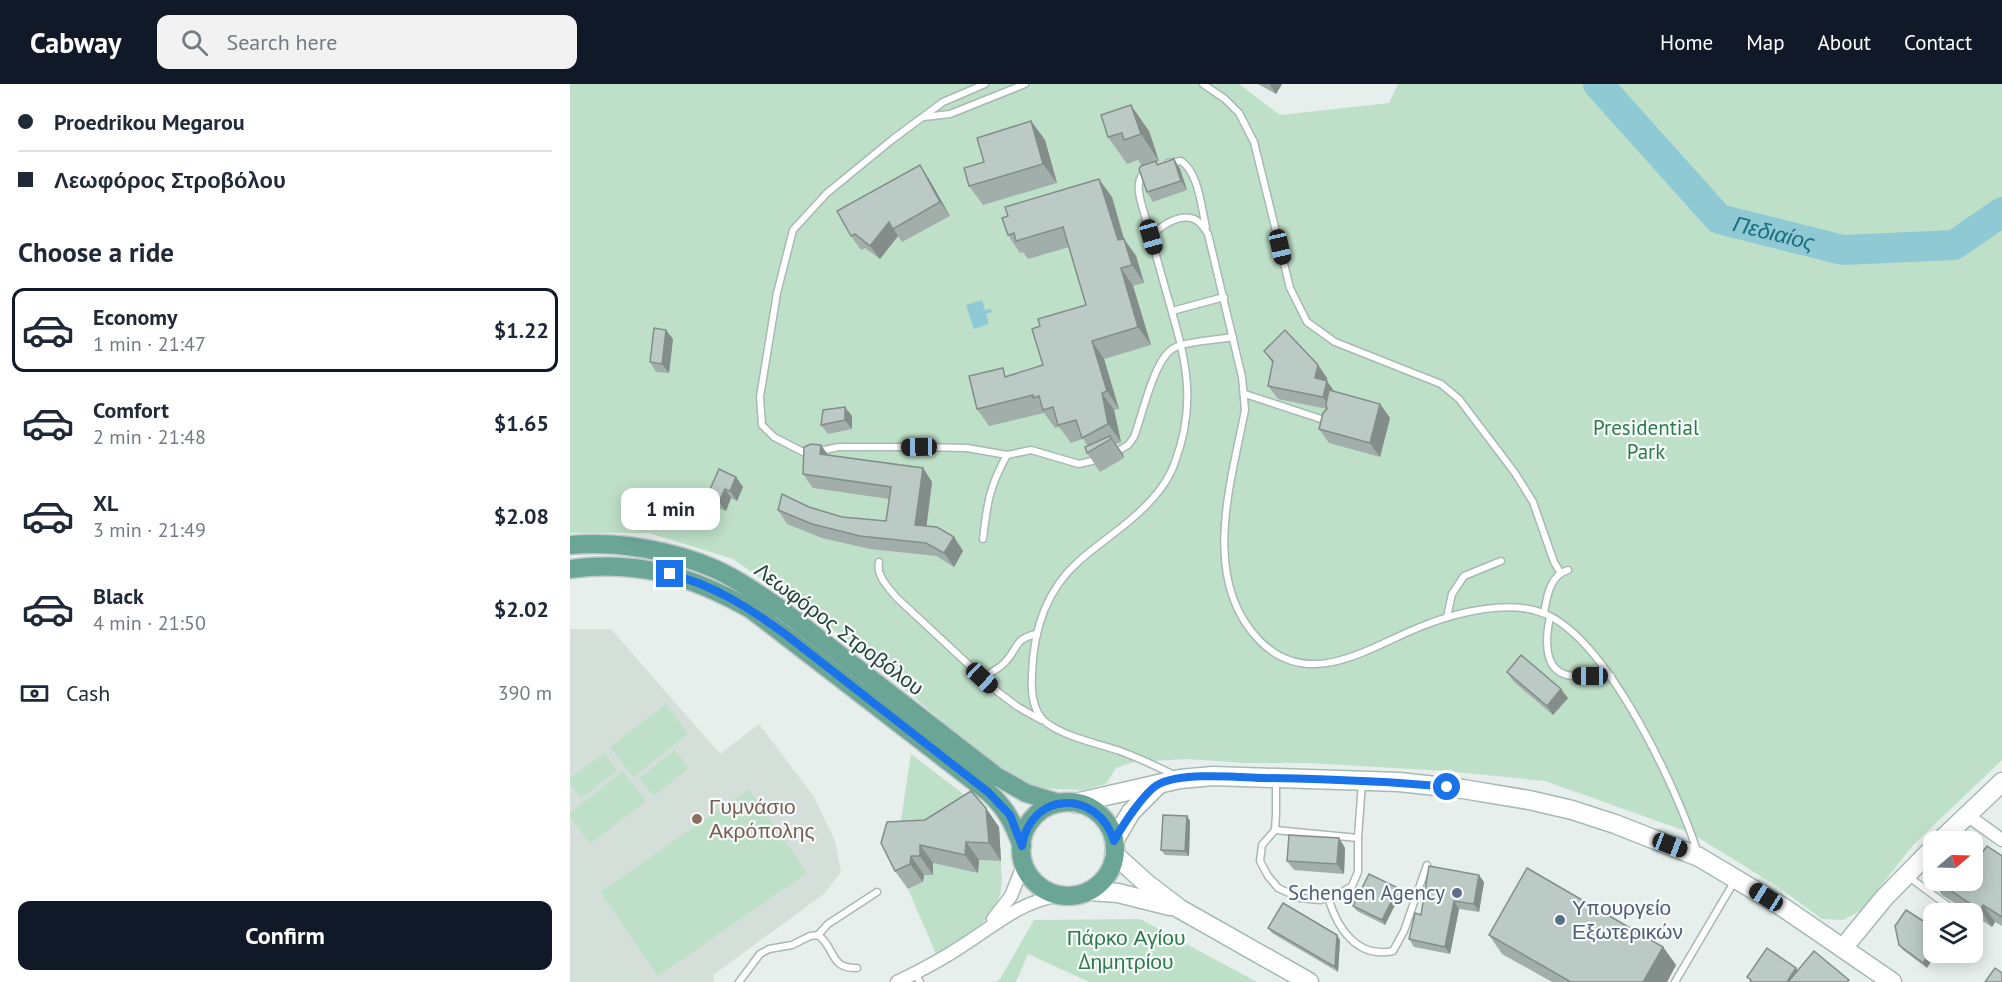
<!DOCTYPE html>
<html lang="en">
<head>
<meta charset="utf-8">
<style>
	:root { --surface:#fff; --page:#f2f2f3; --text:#1f2937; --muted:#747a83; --line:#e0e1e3; --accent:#111827 }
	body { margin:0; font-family:"PT Sans",sans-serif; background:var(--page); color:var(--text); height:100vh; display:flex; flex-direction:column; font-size:22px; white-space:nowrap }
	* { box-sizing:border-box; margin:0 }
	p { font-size:20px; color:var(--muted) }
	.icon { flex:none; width:33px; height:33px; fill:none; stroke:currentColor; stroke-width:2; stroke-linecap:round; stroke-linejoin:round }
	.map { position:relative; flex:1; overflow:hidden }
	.panel { display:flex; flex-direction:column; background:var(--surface); width:570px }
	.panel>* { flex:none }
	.banner { display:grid; align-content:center; height:132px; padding:0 18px; background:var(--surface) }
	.needle { width:39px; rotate:71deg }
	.controls { position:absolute; left:1353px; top:747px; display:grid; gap:12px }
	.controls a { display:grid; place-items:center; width:60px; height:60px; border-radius:12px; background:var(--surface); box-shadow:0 3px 15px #0003; font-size:30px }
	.end { position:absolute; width:27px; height:27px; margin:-14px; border:8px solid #1a73e8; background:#fff; box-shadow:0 0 0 3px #fff }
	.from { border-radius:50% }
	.bubble { position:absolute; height:42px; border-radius:12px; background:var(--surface); box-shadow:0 3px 15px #0003; font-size:20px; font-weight:600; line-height:42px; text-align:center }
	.car { position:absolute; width:18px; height:36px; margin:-18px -9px; border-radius:8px; box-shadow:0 0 4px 2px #0007; background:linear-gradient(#222 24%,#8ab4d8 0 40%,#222 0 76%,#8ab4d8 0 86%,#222 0) }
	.banner b { display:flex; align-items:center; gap:21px; height:57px; font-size:22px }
	.banner b+b { border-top:2px solid var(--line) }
	.banner i { width:15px; height:15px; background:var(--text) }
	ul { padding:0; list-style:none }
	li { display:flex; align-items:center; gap:18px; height:84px; margin:0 12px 9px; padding:0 6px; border:3px solid transparent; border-radius:12px }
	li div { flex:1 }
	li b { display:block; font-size:22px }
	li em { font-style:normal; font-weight:600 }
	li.selected { border-color:var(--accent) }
	li>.icon { width:54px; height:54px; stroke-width:1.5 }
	h2 { padding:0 18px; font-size:27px; line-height:72px }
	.pay { display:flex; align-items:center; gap:15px; height:66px; padding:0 18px; font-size:22px }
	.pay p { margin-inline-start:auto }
	.cta { display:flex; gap:12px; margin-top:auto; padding:12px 18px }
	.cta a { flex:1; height:69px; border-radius:12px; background:var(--accent); color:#fff; font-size:24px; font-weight:600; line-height:69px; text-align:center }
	header { display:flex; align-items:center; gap:36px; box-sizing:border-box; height:84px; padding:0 30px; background:var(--accent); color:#fff }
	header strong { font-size:28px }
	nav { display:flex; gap:33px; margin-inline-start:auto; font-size:21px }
	.search { width:420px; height:54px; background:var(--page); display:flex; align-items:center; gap:15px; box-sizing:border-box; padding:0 21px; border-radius:12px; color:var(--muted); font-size:22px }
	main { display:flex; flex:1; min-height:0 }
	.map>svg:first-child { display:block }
	.built { fill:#d4dfda }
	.green { fill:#bfe0c8 }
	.water { fill:#8ec9d4 }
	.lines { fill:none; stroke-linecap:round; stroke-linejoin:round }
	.river { stroke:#8ec9d4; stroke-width:30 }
	.lane-casing { stroke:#a8b8b2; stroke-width:9 }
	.street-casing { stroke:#a8b8b2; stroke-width:15 }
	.secondary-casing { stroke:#a4bbb3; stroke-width:21 }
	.primary-casing { stroke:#c2cac8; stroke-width:21 }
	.lane { stroke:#fff; stroke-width:6 }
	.street { stroke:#fff; stroke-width:12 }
	.secondary { stroke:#fff; stroke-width:18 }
	.primary { stroke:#6aa596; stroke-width:18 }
	.wall { fill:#a1aea9 }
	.shaded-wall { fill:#838d89 }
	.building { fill:#bbcac4; stroke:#838d89; stroke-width:1.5 }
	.route { stroke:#1a73e8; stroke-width:8 }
	.education-dot { fill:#8d6e63; stroke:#f7fbf9; stroke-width:2 }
	.service-dot { fill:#5c6f8a; stroke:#f7fbf9; stroke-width:2 }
	.labels { text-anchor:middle; stroke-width:4.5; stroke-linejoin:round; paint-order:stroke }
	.park-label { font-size:21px; fill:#2d7a4b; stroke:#f7fbf9 }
	.street-label { font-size:21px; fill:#24423a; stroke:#f7fbf9 }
	.education-label { font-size:21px; fill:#785e54; stroke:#f7fbf9; text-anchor:start }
	.service-label { font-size:21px; fill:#4e5e75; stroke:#f7fbf9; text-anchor:end }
	.water-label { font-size:22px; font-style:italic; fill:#1c6f80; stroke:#f7fbf9 }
</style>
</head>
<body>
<header>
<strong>Cabway</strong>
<div class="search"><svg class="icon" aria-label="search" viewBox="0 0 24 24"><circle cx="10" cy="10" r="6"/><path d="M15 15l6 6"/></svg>Search here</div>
<nav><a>Home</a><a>Map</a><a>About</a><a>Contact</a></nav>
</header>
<main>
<section class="panel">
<div class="banner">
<b><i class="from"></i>Proedrikou Megarou</b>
<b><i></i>Λεωφόρος Στροβόλου</b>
</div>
<h2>Choose a ride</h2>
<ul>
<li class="selected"><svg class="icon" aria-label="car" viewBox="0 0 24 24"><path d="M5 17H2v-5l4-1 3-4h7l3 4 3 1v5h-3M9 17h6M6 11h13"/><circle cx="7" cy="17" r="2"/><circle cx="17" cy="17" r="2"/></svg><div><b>Economy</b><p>1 min · 21:47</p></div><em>$1.22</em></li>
<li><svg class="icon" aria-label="car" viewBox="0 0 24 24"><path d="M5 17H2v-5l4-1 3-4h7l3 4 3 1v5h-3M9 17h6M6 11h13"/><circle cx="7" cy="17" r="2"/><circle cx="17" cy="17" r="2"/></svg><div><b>Comfort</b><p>2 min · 21:48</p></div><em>$1.65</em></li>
<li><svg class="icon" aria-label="car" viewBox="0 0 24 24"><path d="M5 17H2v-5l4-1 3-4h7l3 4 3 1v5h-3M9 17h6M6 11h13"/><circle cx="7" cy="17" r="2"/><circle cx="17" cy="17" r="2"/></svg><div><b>XL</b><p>3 min · 21:49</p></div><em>$2.08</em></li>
<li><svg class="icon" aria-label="car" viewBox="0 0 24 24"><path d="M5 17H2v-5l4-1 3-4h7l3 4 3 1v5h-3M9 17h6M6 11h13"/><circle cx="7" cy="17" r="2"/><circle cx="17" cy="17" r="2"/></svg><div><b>Black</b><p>4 min · 21:50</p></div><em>$2.02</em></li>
</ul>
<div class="pay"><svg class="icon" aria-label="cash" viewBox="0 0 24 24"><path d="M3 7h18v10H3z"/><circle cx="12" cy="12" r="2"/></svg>Cash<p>390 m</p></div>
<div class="cta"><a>Confirm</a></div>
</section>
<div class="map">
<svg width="1432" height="898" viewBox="0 0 1432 898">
	<rect width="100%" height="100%" fill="#e6efeb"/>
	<path class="built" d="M0,545H41L150,670L189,640L244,713L265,757L271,788L254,810L143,891L144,898H0Z"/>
	<g class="green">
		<path d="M0,0H669L710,31L819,19L828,0H1432V676L1344,760L1292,826L1273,836L1252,835L1208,803L1121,749L975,697L875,687L740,679H675L616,675L564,678L546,684L536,700L512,706L462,704L437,689L371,636L254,538L163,475L79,449H0Z"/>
		<path d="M96,620L118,650L63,693L40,663Z"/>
		<path d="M105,666L119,684L83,712L69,694Z"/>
		<path d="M34,669L47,687L11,714L0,699V694Z"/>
		<path d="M341,670L414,726L331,752V736Z"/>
		<path d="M53,687L76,717L20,760L0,733V729Z"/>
		<path d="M179,705L237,789L88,892L30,808Z"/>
		<path d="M409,776L431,777C431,786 433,797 431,806C426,836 391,858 366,870L338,805L353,798L354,791H363V779L408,788Z"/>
		<path d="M570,835L687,898H519L458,870L446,898H425L430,895L464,836Z"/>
	</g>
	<path class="water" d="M412,216L415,226L421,225L422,228L416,230L419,240L404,245L396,221Z"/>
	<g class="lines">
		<path class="river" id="s1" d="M1028,0L1149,135L1273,166L1384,161L1432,128"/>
		<g class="lane-casing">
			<g id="lane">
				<path d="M415,0L373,18L323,55L257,109L223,146L207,209L190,313L192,341L204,353L241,372L254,366L269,363H349L397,364L437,371L461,366L509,380L530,375"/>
				<path d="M633,0L655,15L669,29L684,58L720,204L737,238L765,258L871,300L889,315L945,389L963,418L984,478L990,488"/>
				<path d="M354,33L380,30L455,0"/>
				<path d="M598,79L611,77C629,89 631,123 636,143"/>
				<path d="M577,86C566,94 568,106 571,118C580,150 589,182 598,214C615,273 628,317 605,378C598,399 582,417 565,432C547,448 527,461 509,477C475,507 463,547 462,591C461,608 462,629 478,640C499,654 526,659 550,667C569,674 586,682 604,691"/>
				<path d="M581,153C590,142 609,129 624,135C631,138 634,144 638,150L672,293L675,326C661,399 630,495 689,556C740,609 802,561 855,541C888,528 941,515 975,530C1038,556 1108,706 1128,770"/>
				<path d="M602,227L654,213"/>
				<path d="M675,310L760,338"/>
				<path d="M545,369L558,361L564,353C572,333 584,274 604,264C617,257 648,256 663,253"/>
				<path d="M413,455C417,420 419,403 437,371"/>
				<path d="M309,478C306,492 318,503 327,514L428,608L448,623L471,636"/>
				<path d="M974,529C977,512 980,491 998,486"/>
				<path d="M877,533L882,510L894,492L931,477"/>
				<path d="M980,533C976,551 972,585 997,591C1010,594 1027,592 1041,592"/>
				<path d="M413,594C421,588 431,584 437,576C449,562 445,555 466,550"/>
				<path d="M706,695V730L705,746L692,761L690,777L698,792L708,804L730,814L750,816L767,811L782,802L788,788V754L792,698"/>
				<path d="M705,746L788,754"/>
				<path d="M1339,793L1389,830"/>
				<path d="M758,813C767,844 787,875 823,867L834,847L857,781"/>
				<path d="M1402,839L1404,841"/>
				<path d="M248,851L258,840L307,808"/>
				<path d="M345,889L350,898"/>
				<path d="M169,898L190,870L199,865L222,861L240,852L248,851C266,864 259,885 287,884"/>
				<path d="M1105,898L1164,798"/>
			</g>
		</g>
		<g class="street-casing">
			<g id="street">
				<path d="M1397,731L1432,756"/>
				<path d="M423,835L441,812L454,779"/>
				<path d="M327,898C350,887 371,876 392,862C427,840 446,820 489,811"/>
			</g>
		</g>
		<g class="secondary-casing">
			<g id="secondary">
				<path d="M505,719L610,695L643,692L829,698L893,705L959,716L1002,726L1045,740L1129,773L1211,822L1322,898"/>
				<path d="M544,757L561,728L588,701"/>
				<path d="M1369,758L1432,698"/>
				<path d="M544,770L576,799L610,825L739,898"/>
				<path d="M519,807L548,809L600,822"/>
				<path d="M1273,864L1314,814L1364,763"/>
			</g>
		</g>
		<g class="primary-casing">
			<g id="primary">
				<path d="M0,461C46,457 102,466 145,485C169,496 190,511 212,526L426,692L456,709L489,719"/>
				<path d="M0,485C69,476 122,492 182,526L418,708C437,725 443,739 452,762"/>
				<circle cx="498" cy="765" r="47"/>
			</g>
		</g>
		<use href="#lane" class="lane"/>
		<use href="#street" class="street"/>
		<use href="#secondary" class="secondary"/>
		<use href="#primary" class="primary"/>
	</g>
	<g class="wall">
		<path d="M688,0H712L706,10Z"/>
		<path d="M531,31L579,47L589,77L586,78L588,81L604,75L610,85L617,106L583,118L577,108L572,82L568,76L557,80L538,53Z"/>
		<path d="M461,37L475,56L487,99L413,121L399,102L414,78Z"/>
		<path d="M359,95L380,132L332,158L328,152L310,175L295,164L291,166L281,152Z"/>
		<path d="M542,113L554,155L566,172L574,199L563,202L581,261L534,275L549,325L544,326L551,358L546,360L553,370L554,374L530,388L517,369L518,362L513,355L501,359L489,343L485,344L474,329L419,342L407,325L439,292L473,281L470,242L516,221L499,163L458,175L453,168L450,169L438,151Z"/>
		<path d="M103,255L99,289L86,288L80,278Z"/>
		<path d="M694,267L748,281L757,294V297L764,308L810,320L820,334L810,373L759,359L749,345L757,325L708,315L698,302L703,280Z"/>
		<path d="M282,332V345L258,350L251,341Z"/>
		<path d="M251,361L258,371L353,384L362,398L356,442L384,453L393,467L384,483L366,472L300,465L252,454L217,440L208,426L239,423L272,433L316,437L319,415L243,404L233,390Z"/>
		<path d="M149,385L173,403L167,417L161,414L156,427L143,422L137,412Z"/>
		<path d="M937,588L998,614L983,631L944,598Z"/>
		<path d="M617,732L620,737L619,772L595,771L591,766Z"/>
		<path d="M429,743L431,777L409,776L408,789L363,779V791H354L353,798L338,805L325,787L311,759Z"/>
		<path d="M769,754L775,764L774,790L724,786L717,777Z"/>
		<path d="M1432,772V842L1425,838L1422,843L1372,811L1361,794L1364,791V796H1402L1409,773Z"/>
		<path d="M914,798L909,828L889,825L880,870L844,863L839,855L851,831Z"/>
		<path d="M831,809L815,841L787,827L783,822Z"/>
		<path d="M1336,826L1357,884L1333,866L1329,861Z"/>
		<path d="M698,844L770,856L768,888L702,849Z"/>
		<path d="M919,851L1093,863L1106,881L1097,898H982L932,870Z"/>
	</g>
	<g class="shaded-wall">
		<path d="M700,0H712L706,10L700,1Z"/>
		<path d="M561,21L579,47L589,77L571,50Z"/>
		<path d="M461,37L475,56L487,99L473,80Z"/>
		<path d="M604,75L610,85L617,106L611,97Z"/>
		<path d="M350,81L359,95L380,132L370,118Z"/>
		<path d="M529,95L542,113L554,155L566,172L574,199L562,181L548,156Z"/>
		<path d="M319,138L328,152L310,175L300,162Z"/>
		<path d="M551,184L563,202L581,261L568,243Z"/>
		<path d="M96,246L103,255L99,289L92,280Z"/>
		<path d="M522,257L534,275L549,325L537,307Z"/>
		<path d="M748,281L757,294V297L766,310L762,327L753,313L745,294Z"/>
		<path d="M532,309L544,326L551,358L538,340Z"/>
		<path d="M810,320L820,334L810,373L800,359Z"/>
		<path d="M275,323L282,332V345L275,336Z"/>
		<path d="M540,352L553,370L554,374L541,355Z"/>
		<path d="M251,361L260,374L250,370Z"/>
		<path d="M353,384L362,398L355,454L345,441Z"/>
		<path d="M166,393L173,403L167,417L160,407Z"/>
		<path d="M155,405L161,414L156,427L149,418Z"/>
		<path d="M384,453L393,467L384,483L374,469Z"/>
		<path d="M991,605L998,614L983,631L977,622Z"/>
		<path d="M416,724L429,743L431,777L419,759Z"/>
		<path d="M617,732L620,737L619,772L615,767Z"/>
		<path d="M769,754L775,764L774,790L767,780Z"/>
		<path d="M396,758L409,776L408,789L395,771Z"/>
		<path d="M350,761L363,779V791L350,772Z"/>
		<path d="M341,772L354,791L353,798L340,780Z"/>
		<path d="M909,791L914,798L909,828L904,820Z"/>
		<path d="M828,804L831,809L815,841L812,836Z"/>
		<path d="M884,817L889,825L880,870L875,863Z"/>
		<path d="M1413,821L1425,838L1422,843L1410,826Z"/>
		<path d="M767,851L770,856L768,888L765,883Z"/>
		<path d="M1093,863L1106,881L1097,898H1073Z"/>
		<path d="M1364,863V868H1367L1357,884L1353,879Z"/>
		<path d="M1226,884L1231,891L1226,898H1217Z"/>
	</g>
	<g class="building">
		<path d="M561,21L571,50L554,56L552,49L538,53L531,31Z"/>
		<path d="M461,37L473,80L399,102L394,84L414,78L407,54Z"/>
		<path d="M604,75L611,97L577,108L569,85L571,82L586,77L587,81Z"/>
		<path d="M350,81L370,118L323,145L319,138L300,162L285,150L281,152L267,127Z"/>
		<path d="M529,95L548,156L554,155L562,181L551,184L568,243L522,257L537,307L532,309L538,340L512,354L506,336L488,341L483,323L473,326L469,312L463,314V311L407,325L399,292L433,284L435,293L473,281L462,245L470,242L468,235L516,221L493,143L446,157L444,149L438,151L432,134L438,132L435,123Z"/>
		<path d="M84,244L96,246L92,280L80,278Z"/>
		<path d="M715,246L748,281L745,294L757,297L753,313L698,302L703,277L694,267Z"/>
		<path d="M759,306L810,320L800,359L749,345L753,329L757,325L756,320Z"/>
		<path d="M275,323V336L251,341L253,326Z"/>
		<path d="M540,352L541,355L517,369L515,363Z"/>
		<path d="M241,360L251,361L250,370L353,384L345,441L367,443L384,453L374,469L356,459L290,452L242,440L208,426L212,410L239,423L272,433L316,437L321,403L233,390L234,363Z"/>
		<path d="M149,385L166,393L160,407L155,405L149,418L137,412Z"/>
		<path d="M951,571L991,605L977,622L937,588Z"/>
		<path d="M401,707L416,724L419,759L396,758L395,771L350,761V772H341L340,780L325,787L311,759L317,738L355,736Z"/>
		<path d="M593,731L617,732L615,767L591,766Z"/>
		<path d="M719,751L769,754L767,780L717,777Z"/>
		<path d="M1417,762L1432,772V833L1413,821L1410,826L1365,796H1402V768L1409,773Z"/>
		<path d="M859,782L909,791L904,820L884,817L875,863L839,855L845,829L851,831Z"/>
		<path d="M957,784L1093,863L1073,898H1001L919,851Z"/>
		<path d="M799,790L828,804L812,836L783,822Z"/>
		<path d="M713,819L767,851L765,883L698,844Z"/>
		<path d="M1336,826L1364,844V863L1353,879L1329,861L1325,842Z"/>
		<path d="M1197,864L1226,884L1217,898H1180L1181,896L1177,893Z"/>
		<path d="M1244,867L1279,896L1277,898H1218Z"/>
		<path d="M1425,884L1432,889V898H1415Z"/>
	</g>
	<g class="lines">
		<path class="route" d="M100,490C144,501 179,524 215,550L418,708L440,731L452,762C460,707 528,704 544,757C552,742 575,707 589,700C612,688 668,693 694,694C755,695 816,697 877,703"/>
	</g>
	<circle class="education-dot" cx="127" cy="735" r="6"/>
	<g class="service-dot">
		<circle cx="887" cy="809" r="6"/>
		<circle cx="990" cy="836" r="6"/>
	</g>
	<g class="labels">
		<g class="park-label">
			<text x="1076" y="351">Presidential<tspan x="1076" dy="24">Park</tspan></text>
			<text x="556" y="861">Πάρκο Αγίου<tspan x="556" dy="24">Δημητρίου</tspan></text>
		</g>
		<g class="street-label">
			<text transform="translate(269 545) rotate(37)" y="7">Λεωφόρος Στροβόλου</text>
		</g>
		<g class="education-label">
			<text x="139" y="730">Γυμνάσιο<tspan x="139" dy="24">Ακρόπολης</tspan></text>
		</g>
		<g class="service-label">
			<text x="875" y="816">Schengen Agency</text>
			<text x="1002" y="831" text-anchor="start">Υπουργείο<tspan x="1002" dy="24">Εξωτερικών</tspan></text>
		</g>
		<g class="water-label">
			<text dy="8" stroke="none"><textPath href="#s1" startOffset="238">Πεδιαίος</textPath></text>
		</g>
	</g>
</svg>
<div class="controls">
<a><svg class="needle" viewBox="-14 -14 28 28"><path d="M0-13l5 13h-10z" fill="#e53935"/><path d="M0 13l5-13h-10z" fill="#747a83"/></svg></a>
<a><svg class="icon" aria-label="layers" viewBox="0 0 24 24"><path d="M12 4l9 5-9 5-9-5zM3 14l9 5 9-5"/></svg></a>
</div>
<i class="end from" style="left:877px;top:703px"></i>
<i class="end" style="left:100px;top:490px"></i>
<div class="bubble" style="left:51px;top:404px;width:99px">1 min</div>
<i class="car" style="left:581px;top:153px;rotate:164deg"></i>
<i class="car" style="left:710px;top:163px;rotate:167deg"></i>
<i class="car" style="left:349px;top:363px;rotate:269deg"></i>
<i class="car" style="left:1020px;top:592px;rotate:270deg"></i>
<i class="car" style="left:412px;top:594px;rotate:133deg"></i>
<i class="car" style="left:1100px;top:761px;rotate:111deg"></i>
<i class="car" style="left:1196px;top:813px;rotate:302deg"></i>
</div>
</main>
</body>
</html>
